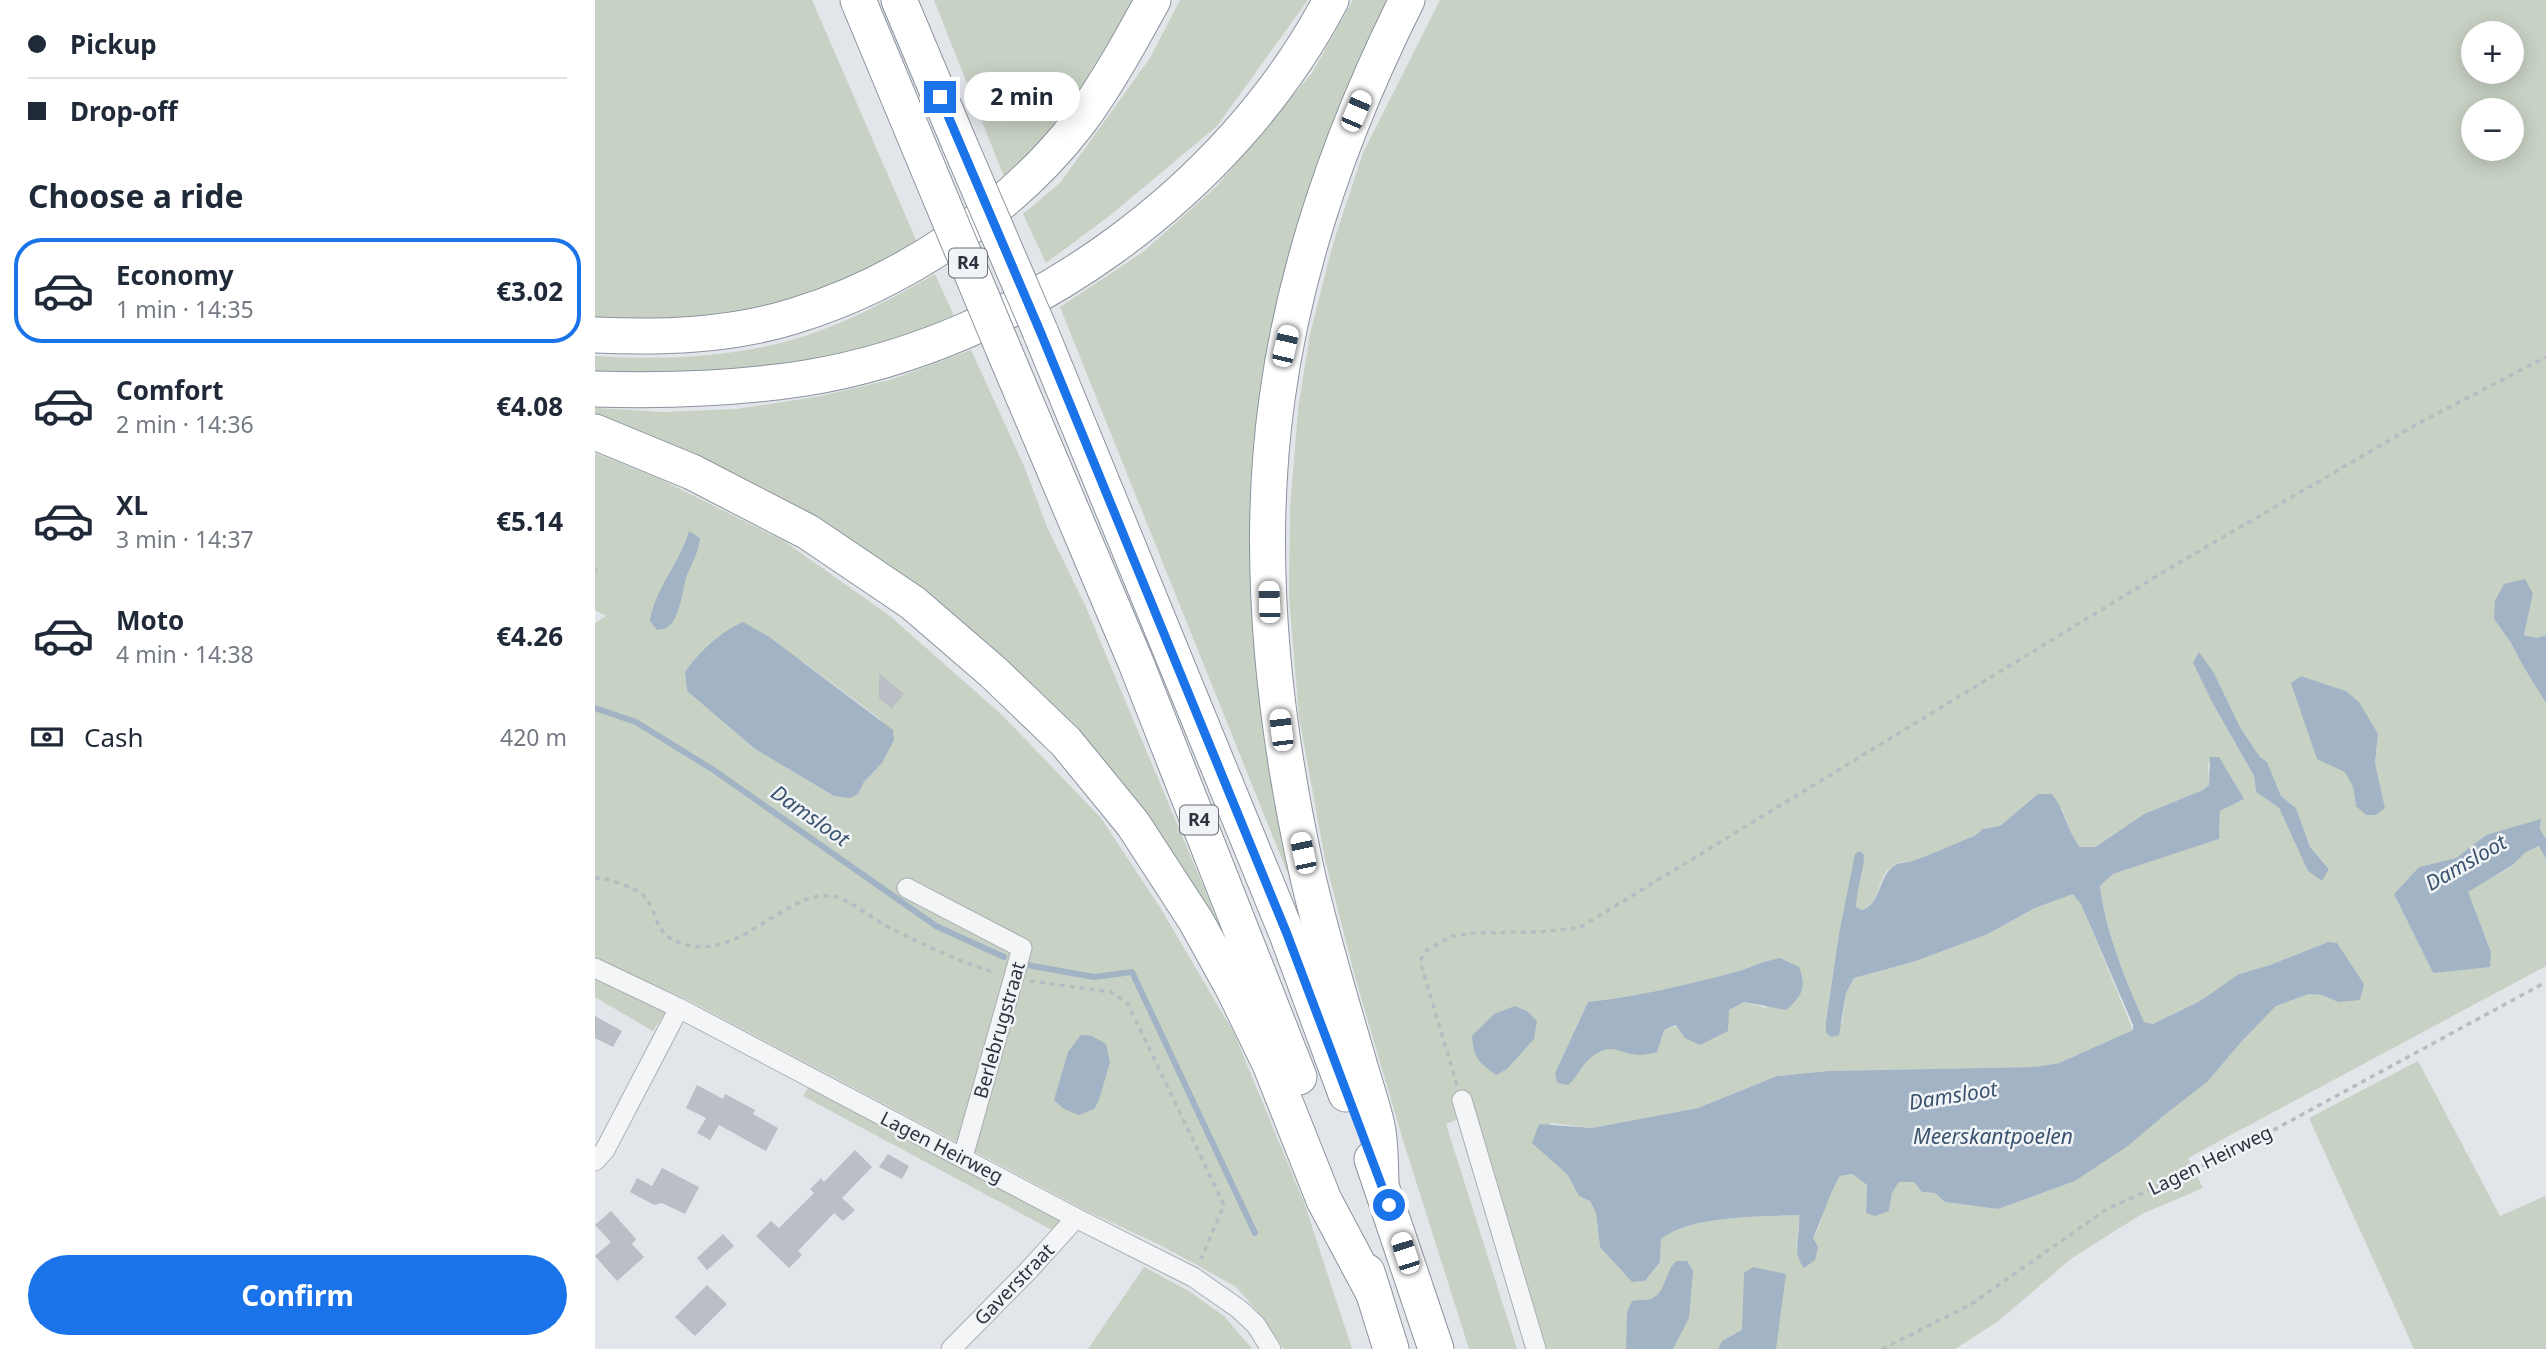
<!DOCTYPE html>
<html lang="en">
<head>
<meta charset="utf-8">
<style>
	:root { --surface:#fff; --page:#f2f2f3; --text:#1f2937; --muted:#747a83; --line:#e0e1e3; --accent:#1a73e8 }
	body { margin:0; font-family:"Noto Sans",sans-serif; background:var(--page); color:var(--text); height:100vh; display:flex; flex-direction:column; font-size:26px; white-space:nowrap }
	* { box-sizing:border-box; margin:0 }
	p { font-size:23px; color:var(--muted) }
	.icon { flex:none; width:38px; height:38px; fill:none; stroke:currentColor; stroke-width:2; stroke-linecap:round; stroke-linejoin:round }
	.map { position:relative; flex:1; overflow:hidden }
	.details { display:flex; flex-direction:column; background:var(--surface); width:595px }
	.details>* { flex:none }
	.top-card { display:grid; align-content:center; height:154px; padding:0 28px; background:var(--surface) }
	.controls { position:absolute; left:1866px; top:21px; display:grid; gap:14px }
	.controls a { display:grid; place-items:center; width:63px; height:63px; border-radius:50%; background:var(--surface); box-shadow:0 4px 18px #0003; font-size:35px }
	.end { position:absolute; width:32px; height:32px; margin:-16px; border:9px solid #1a73e8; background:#fff; box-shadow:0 0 0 4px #fff }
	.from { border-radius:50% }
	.bubble { position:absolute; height:49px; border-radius:24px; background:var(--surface); box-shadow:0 4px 18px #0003; font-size:23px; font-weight:700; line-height:49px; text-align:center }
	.car { position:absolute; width:21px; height:42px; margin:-21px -10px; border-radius:9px; box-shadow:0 0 5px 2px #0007; background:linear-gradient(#fff 24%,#345 0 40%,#fff 0 76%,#345 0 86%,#fff 0) }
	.top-card b { display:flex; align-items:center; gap:24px; height:66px; font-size:26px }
	.top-card b+b { border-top:2px solid var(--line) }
	.top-card i { width:18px; height:18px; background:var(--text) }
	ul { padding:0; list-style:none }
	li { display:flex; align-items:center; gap:21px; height:105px; margin:0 14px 10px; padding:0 14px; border:4px solid transparent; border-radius:28px }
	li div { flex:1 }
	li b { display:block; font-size:26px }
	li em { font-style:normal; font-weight:700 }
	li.on { border-color:var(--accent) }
	li>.icon { width:63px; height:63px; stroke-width:1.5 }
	h2 { padding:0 28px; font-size:32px; line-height:84px }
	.pay { display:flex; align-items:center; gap:18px; height:77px; padding:0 28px; font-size:26px }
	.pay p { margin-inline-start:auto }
	.cta { display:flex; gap:14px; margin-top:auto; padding:14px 28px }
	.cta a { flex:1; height:80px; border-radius:42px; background:var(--accent); color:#fff; font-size:28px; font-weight:700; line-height:80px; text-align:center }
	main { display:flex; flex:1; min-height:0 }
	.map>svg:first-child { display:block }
	.green { fill:#c8d2c4; fill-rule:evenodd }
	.water { fill:#a1b3c4 }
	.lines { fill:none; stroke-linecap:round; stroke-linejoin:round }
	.stream { stroke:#a1b3c4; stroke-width:6 }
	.building { fill:#babec5 }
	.minor-casing { stroke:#a8acb3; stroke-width:21 }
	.motorway-casing { stroke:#8b939e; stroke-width:37 }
	.path { stroke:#b8bbc0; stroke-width:3.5; stroke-dasharray:5 5; stroke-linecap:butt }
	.minor { stroke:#f4f5f7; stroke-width:19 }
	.motorway { stroke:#fff; stroke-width:35 }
	.motorway-bridge-casing { stroke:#8b939e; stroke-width:37; stroke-linecap:butt }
	.motorway-bridge { stroke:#fff; stroke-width:35 }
	.route { stroke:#1a73e8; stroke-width:9 }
	.labels { text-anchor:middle; stroke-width:5; stroke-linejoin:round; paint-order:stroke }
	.shield { fill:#f1f4f6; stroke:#676d76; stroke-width:2 }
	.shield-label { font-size:18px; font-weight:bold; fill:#2c333f }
	.street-label { font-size:19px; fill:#2c333f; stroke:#f1f4f6 }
	.water-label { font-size:21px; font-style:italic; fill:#3b536e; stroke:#f1f4f6 }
</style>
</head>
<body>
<main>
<section class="details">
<div class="top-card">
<b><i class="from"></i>Pickup</b>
<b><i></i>Drop-off</b>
</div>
<h2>Choose a ride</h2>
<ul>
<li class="on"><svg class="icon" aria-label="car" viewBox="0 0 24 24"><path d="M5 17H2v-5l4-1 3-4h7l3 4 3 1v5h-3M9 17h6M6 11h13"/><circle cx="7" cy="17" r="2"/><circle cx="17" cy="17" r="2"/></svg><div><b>Economy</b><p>1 min · 14:35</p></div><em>€3.02</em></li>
<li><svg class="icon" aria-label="car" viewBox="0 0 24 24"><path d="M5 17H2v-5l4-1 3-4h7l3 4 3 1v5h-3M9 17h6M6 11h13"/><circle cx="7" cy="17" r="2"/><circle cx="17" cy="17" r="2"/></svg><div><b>Comfort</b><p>2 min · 14:36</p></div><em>€4.08</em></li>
<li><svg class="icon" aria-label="car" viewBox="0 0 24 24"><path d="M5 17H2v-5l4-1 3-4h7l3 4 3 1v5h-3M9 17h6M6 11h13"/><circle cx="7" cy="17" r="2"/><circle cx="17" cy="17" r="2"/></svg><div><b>XL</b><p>3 min · 14:37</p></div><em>€5.14</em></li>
<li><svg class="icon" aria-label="car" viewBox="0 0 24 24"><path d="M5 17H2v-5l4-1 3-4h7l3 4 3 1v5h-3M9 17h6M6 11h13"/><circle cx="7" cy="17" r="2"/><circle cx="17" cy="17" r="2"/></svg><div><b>Moto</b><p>4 min · 14:38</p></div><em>€4.26</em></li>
</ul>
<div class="pay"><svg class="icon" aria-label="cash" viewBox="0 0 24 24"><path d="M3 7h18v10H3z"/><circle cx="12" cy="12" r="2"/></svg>Cash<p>420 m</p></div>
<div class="cta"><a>Confirm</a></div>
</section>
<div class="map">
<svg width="1951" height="1349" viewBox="0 0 1951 1349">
	<rect width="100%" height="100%" fill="#e2e5e9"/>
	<g class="green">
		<path d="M0,0H217L322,242C292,258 263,276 232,289C158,320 79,319 0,322Z"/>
		<path d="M339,0H539L478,100L449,136L409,177Z"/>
		<path d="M585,0H713L622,126L513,217L451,263L428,214L465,183L555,58Z"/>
		<path d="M758,0H801L661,497L715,929L465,307L548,252L622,186L717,73Z"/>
		<path d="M845,0H1951V635L1942,638L1929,635L1938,594L1899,619L1916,643L1928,666L1951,703V839L1945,829L1946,820L1891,835L1861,858L1824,867L1799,894L1838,973L1896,951L1872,892L1918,866L1931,852L1945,846L1951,859V966L1593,1158L1608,1188L1547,1214L1477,1258L1402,1322L1360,1349H952L881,1112L851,1124L922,1349H874L807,1137L760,977L730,859L704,717L694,597L695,509L703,410L715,334L738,244L768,153ZM1878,33H1916V72H1878ZM1878,110H1916V149H1878ZM1598,663L1619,673L1646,729L1665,757L1672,762L1686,796L1701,808L1715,847L1734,868L1727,881L1713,871L1684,808L1661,792L1659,776L1617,702ZM1706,676L1751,691L1783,734L1780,763L1790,808L1761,806L1758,787ZM1613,762L1649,799L1625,811L1624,839L1518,874L1505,886C1511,934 1530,978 1549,1022L1558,1024L1605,1001L1644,974L1675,965L1733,942L1743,1002L1727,995L1714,994L1681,1006L1646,1042L1533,1146L1480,1181L1403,1209L1350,1202L1340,1193L1327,1192L1319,1182H1304L1297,1193L1294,1211L1271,1213L1272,1185L1257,1174L1245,1176C1241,1183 1236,1189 1233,1196C1222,1225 1231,1230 1201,1249L1205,1215C1166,1217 1097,1215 1066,1239L1065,1262L1050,1281L1037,1282L1005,1247L1001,1213L995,1201L984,1196L972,1174L955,1123L997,1128L1103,1108L1182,1076L1233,1071L1440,1067L1464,1063L1538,1030L1486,903L1478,894L1440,908L1393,934L1318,962L1259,978L1251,993L1247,1023L1231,1032V1020L1244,934L1269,868L1261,893V907L1266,910C1289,902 1280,873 1301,864C1306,862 1312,862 1317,861C1338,854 1359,844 1379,836L1388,829L1405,826L1443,794L1467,809L1478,838L1486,847H1499L1549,814L1608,790L1614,785ZM1185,958L1171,1008L1149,1002L1134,1010L1069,1030L1044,1055L1029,1050L1012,1048L960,1073L993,1002C1040,997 1086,986 1133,974C1151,970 1166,961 1185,958Z"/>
		<path d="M340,274L360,318L298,343L242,357L154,370L68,373L0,371V356C64,360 130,358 193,341C244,327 293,301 340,274Z"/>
		<path d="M376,350L429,466L452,527L490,605L612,895L642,974L429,684L0,421V408L69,412L142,409L226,396L298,379Z"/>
		<path d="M0,453L65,479L189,541L295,616L408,716L506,818L566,909L639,1033L710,1205L757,1349H689L664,1313L641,1287L609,1269L565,1245L490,1210L91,999L0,958V623L11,616L0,610ZM126,637L207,661L285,719L287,763L269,782L263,794L239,796L160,749L92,691L90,672L113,645Z"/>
		<path d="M0,980L70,1013L58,1031L0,997Z"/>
		<path d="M1823,1061L1905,1216L1950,1196L1951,1199V1349H1819L1714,1118Z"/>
		<path d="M215,1084L469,1218L457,1230L208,1096Z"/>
		<path d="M549,1267L594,1291L630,1317L657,1349H493Z"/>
	</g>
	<g class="water">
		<path d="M94,531L105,538C104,552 97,562 92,575C87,590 86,611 77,623C72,629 68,629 62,630L55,621C60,588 85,563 94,531Z"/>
		<path d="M1930,579L1938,594L1929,635L1942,638L1951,635V703L1928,666L1916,643L1899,619L1900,601L1909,584Z"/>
		<path d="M148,622L173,636L298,730L299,740L287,763L269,782L263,794L255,798L239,796L160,749L92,691L90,672C104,652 125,632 148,622Z"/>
		<path d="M1604,652L1619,673L1646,729L1665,757L1672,762L1686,796L1701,808L1715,847L1734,869L1727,881L1713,871L1684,808L1661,792L1659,776L1617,702L1598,663Z"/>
		<path d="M1706,676L1751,691L1764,702L1783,734L1780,763L1790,808L1781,815H1771L1761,806L1758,787L1750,772L1722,759L1696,683Z"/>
		<path d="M1615,757H1624L1649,799L1625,811L1624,839L1518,874L1505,886C1511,934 1530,978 1549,1022L1558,1024L1605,1001L1644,974L1675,965L1733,942L1742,943L1769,984L1765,1000L1743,1002L1727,995L1714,994L1681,1006L1646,1042L1612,1082L1568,1116L1533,1146L1480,1181L1403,1209L1350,1202L1340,1193L1327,1192L1319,1182H1304L1297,1193L1294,1211L1280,1216L1271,1213L1272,1185L1257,1174L1245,1176C1233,1196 1228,1217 1218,1238L1223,1247L1220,1260L1209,1268C1196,1252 1206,1233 1204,1215C1166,1217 1096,1215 1066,1239L1065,1262L1050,1281L1037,1282L1005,1247L1001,1213L995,1201L984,1196L972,1174L937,1143L944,1124L997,1128L1103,1108L1182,1076L1233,1071L1440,1067L1464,1063L1538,1030V1025L1486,904L1478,894L1440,908L1393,934L1318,962L1259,978L1251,993L1244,1035L1236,1037L1231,1032V1021L1244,934L1260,854L1265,851L1269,855C1269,873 1261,889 1261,907L1267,910C1286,903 1283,880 1297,867C1303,862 1310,863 1317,861C1338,854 1359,844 1379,836L1388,829L1405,826L1443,794H1457C1470,810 1472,831 1485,847H1500L1549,814L1608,790L1614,785Z"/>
		<path d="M1946,819L1945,829L1951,839V859L1944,846L1931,852L1918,865L1873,892L1896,952L1895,967L1838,973L1799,894L1824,867L1861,858L1891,835Z"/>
		<path d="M1185,958L1204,967C1212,987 1207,997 1191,1010L1149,1002L1134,1010L1133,1031L1105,1045L1090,1038L1081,1025L1069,1030L1062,1052C1057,1053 1050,1055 1045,1055C1025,1055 1019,1041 998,1056C987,1063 983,1077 973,1085L962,1083L960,1073L993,1002C1040,997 1086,986 1133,974C1151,970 1166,961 1185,958Z"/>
		<path d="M920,1006L932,1011L942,1021L939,1039L912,1069L901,1075C883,1061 879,1059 877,1036L899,1014Z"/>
		<path d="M486,1035L497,1036L511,1044L515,1062L504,1100L499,1109L484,1115L469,1109L459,1100L473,1052Z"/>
		<path d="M1082,1261H1092L1098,1271L1094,1318L1078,1349H1031L1032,1312L1037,1301C1044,1299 1048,1301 1055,1299C1072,1294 1069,1270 1082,1261Z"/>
		<path d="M1158,1267L1191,1274L1181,1349H1123L1127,1341L1147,1330L1149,1273Z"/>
	</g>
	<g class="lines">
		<g class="stream">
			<path d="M0,708L41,722L120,771L341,926L409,957"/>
			<path d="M432,965L499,977L537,972L660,1233"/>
		</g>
	</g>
	<g class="building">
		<path d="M284,673L309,694L297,709L284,698Z"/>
		<path d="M0,1016L27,1031L18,1047L0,1038Z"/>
		<path d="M102,1085L128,1099L130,1094L160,1110L158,1114L183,1128L171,1151L124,1125L115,1140L102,1133L111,1118L91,1108Z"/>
		<path d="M260,1150L277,1167L247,1198L260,1210L248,1221L239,1213L203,1251L207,1255L194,1268L161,1236L176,1221L184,1228L219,1193L215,1189L226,1178L229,1182Z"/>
		<path d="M293,1154L314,1166L307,1179L284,1167Z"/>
		<path d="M67,1168L104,1187L90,1214L67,1203L59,1205L35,1192L42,1178L57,1186Z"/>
		<path d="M16,1211L41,1239L37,1244L49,1257L22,1281L0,1256L16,1242L0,1225Z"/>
		<path d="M128,1234L139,1246L112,1270L102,1258Z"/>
		<path d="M112,1285L132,1304L100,1336L80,1317Z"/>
	</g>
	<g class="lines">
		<g class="minor-casing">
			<g id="minor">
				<path d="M312,888L427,948L368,1157"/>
				<path d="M0,968L84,1008L481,1218L598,1277L644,1309L661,1325L676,1349"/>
				<path d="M867,1100L941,1349"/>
				<path d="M0,1161L10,1150L84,1008"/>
				<path d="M356,1349L433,1271L481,1218"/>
			</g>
		</g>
		<g class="motorway-casing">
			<g id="motorway">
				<path d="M263,0L335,173"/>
				<path d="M304,0L365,145"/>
				<path d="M445,331L692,934L751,1094"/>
				<path d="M0,335C66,338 135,336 199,316C305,284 417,210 484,122C512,84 535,42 558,0"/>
				<path d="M410,353L541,663L704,1077"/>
				<path d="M0,389C71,391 141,389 211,378C425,343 636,192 736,0"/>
				<path d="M0,432L97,472L213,532L318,603L398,672L471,742L538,824L601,921L638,988L675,1064L729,1200L779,1294"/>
				<path d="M777,1159L841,1349"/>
				<path d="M786,1181C785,1163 786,1144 782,1126C777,1103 768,1079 762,1056C744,995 726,935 712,873C678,719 660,557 682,399C701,259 749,126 812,0"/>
				<path d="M772,1272L796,1349"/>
			</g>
		</g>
		<g class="path">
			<path d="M0,568L1,571"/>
			<path d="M0,878C10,877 42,888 49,896C64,913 58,935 88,944C148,962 193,885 242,897C256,901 282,922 297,929C331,946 365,962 401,973"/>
			<path d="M435,981L516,992L533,1004L629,1205L606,1259"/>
			<path d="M862,1085L825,961L832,950L857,936L879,933L944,932L984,928L1575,568L1824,423L1951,357"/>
			<path d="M1287,1349L1375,1305L1512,1209L1640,1151L1951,982"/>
		</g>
		<use href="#minor" class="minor"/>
		<use href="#motorway" class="motorway"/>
		<g class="motorway-bridge-casing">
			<g id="motorway-bridge">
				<path d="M365,145L445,331"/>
				<path d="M335,173L410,353"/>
			</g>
		</g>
		<use href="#motorway-bridge" class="motorway-bridge"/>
	</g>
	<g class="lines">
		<path class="route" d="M345,97L445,331L692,934L794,1205"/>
	</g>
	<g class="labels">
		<g class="shield">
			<rect x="354" y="248.5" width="38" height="29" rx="5"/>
			<rect x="585" y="805.5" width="38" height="29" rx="5"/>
		</g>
		<g class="shield-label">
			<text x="373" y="269">R4</text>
			<text x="604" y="826">R4</text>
		</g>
		<g class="street-label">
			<text transform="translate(404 1030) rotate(-74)" y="7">Berlebrugstraat</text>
			<text transform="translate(347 1147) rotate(27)" y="7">Lagen Heirweg</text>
			<text transform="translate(1615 1160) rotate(-26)" y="7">Lagen Heirweg</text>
			<text transform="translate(419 1284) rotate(-46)" y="7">Gaverstraat</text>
		</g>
		<g class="water-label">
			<text transform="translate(215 816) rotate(35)" y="7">Damsloot</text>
			<text transform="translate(1871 863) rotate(-30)" y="7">Damsloot</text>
			<text transform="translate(1358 1096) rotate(-9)" y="7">Damsloot</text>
			<text x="1398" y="1144">Meerskantpoelen</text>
		</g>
	</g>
</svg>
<div class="controls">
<a>+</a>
<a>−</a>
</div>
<i class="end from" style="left:794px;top:1205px"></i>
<i class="end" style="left:345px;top:97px"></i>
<div class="bubble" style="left:369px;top:72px;width:116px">2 min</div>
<i class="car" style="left:761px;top:111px;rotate:23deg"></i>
<i class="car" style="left:690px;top:346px;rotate:13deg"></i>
<i class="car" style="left:674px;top:602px;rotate:358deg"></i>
<i class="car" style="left:686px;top:730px;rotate:353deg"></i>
<i class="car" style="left:708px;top:853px;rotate:348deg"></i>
<i class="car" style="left:810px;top:1253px;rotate:342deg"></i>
</div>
</main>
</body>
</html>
